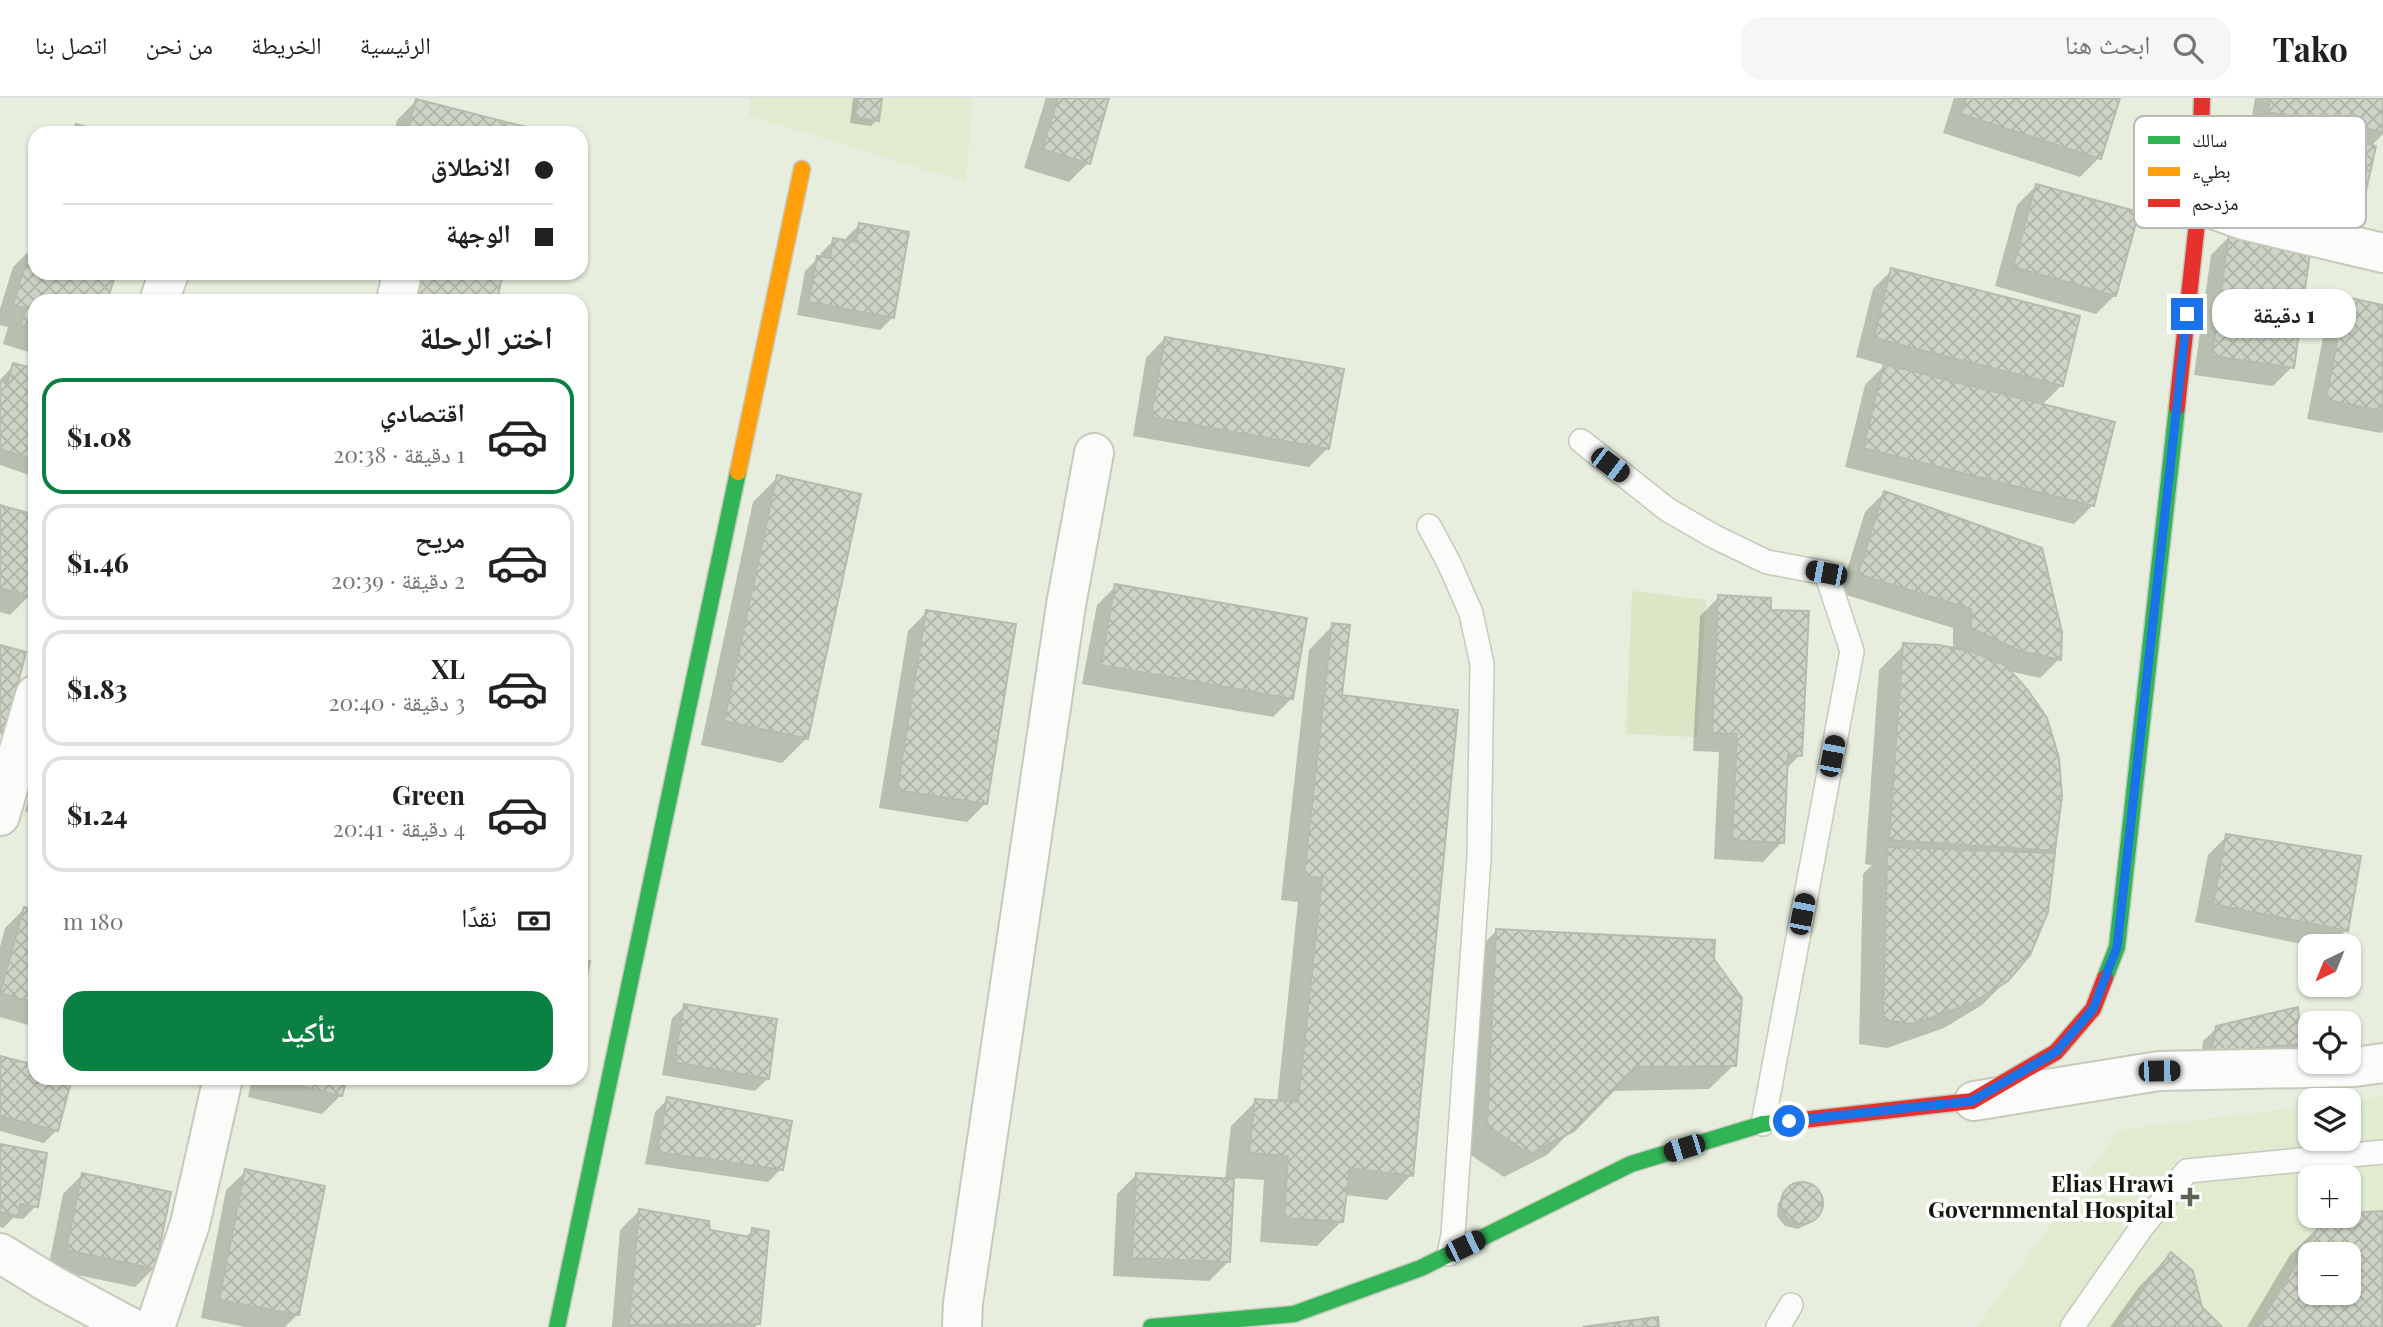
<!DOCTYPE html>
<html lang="ar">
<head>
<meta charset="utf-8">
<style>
	:root { --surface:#fff; --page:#f6f6f6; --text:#202124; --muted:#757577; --line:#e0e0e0; --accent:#0b8043 }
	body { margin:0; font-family:"Playfair Display","Noto Naskh Arabic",serif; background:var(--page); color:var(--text); direction:rtl; height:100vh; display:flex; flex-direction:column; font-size:26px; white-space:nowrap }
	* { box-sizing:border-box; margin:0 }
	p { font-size:23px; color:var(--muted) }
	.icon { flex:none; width:38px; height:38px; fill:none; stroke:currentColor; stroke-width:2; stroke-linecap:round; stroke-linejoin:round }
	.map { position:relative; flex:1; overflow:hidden; direction:ltr }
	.drawer { position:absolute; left:28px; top:196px; width:560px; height:791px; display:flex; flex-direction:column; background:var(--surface); border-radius:21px; box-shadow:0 2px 5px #0004; direction:rtl }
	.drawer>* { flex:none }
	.banner { position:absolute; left:28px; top:28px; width:560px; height:154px; border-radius:21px; box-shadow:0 2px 5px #0004; direction:rtl; display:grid; align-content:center; height:154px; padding:0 35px; background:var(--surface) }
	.needle { width:46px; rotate:223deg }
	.tools { position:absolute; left:2298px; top:836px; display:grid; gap:14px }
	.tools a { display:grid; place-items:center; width:63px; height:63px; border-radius:14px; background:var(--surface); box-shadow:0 2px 5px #0004; font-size:35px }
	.end { position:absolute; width:32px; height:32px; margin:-16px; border:9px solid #1a73e8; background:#fff; box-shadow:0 0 0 4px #fff }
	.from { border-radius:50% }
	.bubble { position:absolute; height:49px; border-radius:21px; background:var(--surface); box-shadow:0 2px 5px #0004; font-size:23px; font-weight:800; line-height:49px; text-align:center; direction:rtl }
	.car { position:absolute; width:21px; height:42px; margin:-21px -10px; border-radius:9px; box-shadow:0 0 5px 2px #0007; background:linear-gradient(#222 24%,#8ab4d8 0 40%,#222 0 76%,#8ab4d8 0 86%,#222 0) }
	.banner b { display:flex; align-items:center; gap:24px; height:66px; font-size:26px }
	.banner b+b { border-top:2px solid var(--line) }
	.banner i { width:18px; height:18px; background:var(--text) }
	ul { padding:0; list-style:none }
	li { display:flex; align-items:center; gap:21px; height:116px; margin:0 14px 10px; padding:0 21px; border:4px solid var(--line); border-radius:21px }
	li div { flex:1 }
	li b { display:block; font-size:26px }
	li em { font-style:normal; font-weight:800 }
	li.current { border-color:var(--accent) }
	li>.icon { width:63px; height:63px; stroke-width:1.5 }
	h2 { padding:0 35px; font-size:32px; line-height:84px }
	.pay { display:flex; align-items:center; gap:18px; height:77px; padding:0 35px; font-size:26px }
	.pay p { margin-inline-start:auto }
	.cta { display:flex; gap:14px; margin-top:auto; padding:14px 35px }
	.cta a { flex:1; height:80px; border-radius:21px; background:var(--accent); color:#fff; font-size:28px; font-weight:800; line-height:80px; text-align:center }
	header { display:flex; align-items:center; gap:42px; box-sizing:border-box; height:98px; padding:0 35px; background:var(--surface); border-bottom:2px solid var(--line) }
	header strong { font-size:33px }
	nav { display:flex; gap:38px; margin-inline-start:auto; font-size:24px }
	.search { width:490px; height:63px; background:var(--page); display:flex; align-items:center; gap:18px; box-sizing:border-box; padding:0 24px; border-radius:21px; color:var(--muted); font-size:26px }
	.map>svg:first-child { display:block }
	.built { fill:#e0ebd0; fill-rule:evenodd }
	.garden { fill:#dae6c6 }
	.shadow { fill:#0003; fill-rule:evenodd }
	.building { fill:url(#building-cross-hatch); stroke:#b6bbaf; stroke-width:2; fill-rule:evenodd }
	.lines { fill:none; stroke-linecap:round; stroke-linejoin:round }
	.lane-casing { stroke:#c5cabd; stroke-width:26 }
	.street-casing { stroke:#c5cabd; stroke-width:42 }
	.fast-casing { stroke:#c5cabd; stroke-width:19 }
	.slow-casing { stroke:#c5cabd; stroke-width:19 }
	.jam-casing { stroke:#c5cabd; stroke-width:19 }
	.lane { stroke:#fbfcfa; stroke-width:23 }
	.street { stroke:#fbfcfa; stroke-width:38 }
	.fast { stroke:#30b455; stroke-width:16 }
	.slow { stroke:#ff9f0a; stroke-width:16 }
	.jam { stroke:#e5322d; stroke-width:16 }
	.route { stroke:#1a73e8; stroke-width:9 }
	.poi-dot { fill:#5e6356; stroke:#fff; stroke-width:2.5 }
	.labels { text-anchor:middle; stroke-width:7; stroke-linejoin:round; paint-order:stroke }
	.poi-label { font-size:23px; font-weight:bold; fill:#14180e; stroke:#fff; text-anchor:end }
	.key { fill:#fff; stroke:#b8bab7; stroke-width:2 }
	.key-label { font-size:19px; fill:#14180e }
</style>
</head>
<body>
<header>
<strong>Tako</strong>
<div class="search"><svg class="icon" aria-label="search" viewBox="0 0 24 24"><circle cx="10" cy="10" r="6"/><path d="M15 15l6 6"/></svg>ابحث هنا</div>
<nav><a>الرئيسية</a><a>الخريطة</a><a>من نحن</a><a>اتصل بنا</a></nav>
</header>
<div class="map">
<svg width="2383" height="1229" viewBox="0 0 2383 1229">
	<defs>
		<pattern id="building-cross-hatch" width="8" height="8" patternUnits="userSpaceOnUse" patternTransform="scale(1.75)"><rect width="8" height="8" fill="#cdd3c5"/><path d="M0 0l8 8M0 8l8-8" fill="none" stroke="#afb4a8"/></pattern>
	</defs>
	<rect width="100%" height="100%" fill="#e7eedd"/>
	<g class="built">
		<path d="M750,0H973L966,84L749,17Z"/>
		<path d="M2383,998V1229H1977L2119,1032L2310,1008V1041H2348V1003ZM2310,1080H2348V1118H2310ZM2310,1157H2348V1195H2310Z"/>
	</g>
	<path class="garden" d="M1632,493L1706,502L1697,639L1626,636Z"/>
	<g class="shadow">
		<path d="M853,0H881L877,22L871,28L850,25Z"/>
		<path d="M1046,0H1108L1088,65L1069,84L1024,70Z"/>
		<path d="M1954,0H2118L2099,60L2080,79L1943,35Z"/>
		<path d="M2255,0H2383V36L2370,49L2229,128L2247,44L2257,34L2250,33Z"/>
		<path d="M416,3L527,35H394L397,22Z"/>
		<path d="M2036,88L2115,197L2096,216L1995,188L2017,107Z"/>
		<path d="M35,96V120L28,118Z"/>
		<path d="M859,127L893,219L880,232L797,217L805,173L818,160H820L821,155L834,142L846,144V140Z"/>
		<path d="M2230,138L2292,269L2273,288L2194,277L2211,157Z"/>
		<path d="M32,150H35V175H114L105,203H35V256L3,246L8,229L0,227V211L13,169Z"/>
		<path d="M1892,172L2062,287L2042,307L2093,407L2074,426L1845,369L1865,287L1885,267L1856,259L1873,191Z"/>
		<path d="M402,175H501L495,203H396Z"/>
		<path d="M2346,201L2383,209V333L2381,335L2307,321L2327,220Z"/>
		<path d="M1165,240L1328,350L1309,369L1133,338L1146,260Z"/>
		<path d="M14,267L35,273V379L0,367V282Z"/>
		<path d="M778,379L807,640L782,665L701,647L753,404Z"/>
		<path d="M1884,395L2059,561L2040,580L2009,573L2053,752L2049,756L2007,882L1982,907L1944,930L1887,950L1859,946L1863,776L1872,767L1865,766L1879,572L1904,547L1953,552V530L1840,495L1865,414Z"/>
		<path d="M0,409L35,419V476L29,498L10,517L0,514Z"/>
		<path d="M1116,488L1292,600L1273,619L1082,586L1097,507Z"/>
		<path d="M1719,499L1769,513L1800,657L1786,671L1782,744L1763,764L1714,761L1719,654L1693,653L1700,518Z"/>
		<path d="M927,514L986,705L967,724L879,710L908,533Z"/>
		<path d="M1333,527L1340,599L1411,1077L1387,1102L1345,1097L1342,1123L1317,1148L1260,1144L1264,1082L1232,1080L1228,1164L1209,1183L1113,1178L1117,1096L1136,1077L1225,1082L1231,1028L1256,1003L1277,1005L1298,804L1281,802L1309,552Z"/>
		<path d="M35,679V716L25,713Z"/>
		<path d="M2227,738L2346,832L2329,849H2316L2195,824L2208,757Z"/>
		<path d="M24,811L35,814V929L0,919V849L5,830Z"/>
		<path d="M1496,833L1712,862L1734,967L1709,991L1611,993L1547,1057L1504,1079L1463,1052L1472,858Z"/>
		<path d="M685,908L768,980L755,993L662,977L672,920Z"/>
		<path d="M2217,930L2300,946L2287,959L2200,967L2203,943Z"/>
		<path d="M0,960L35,969V980H70L57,1032L44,1045L0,1033Z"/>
		<path d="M252,980H345L341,997L322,1016L248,999Z"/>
		<path d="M668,1001L781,1071L768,1084L645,1066L655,1014Z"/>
		<path d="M0,1048L36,1108L23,1121L13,1120L3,1130L0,1129Z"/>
		<path d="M246,1073L297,1217L285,1229H245L201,1220L226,1092Z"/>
		<path d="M82,1077L154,1170L135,1189L48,1171L63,1096Z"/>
		<path d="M1800,1087L1812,1089L1820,1097L1821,1104L1819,1115L1815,1120L1808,1126L1798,1131L1785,1128L1777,1118L1778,1105L1794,1088Z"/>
		<path d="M639,1113L708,1133L745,1140L753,1132L758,1226L755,1229H612L620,1132Z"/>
		<path d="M2383,1114V1229H2247L2290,1157L2324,1124L2365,1115ZM2310,1157H2348V1195H2310Z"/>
		<path d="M2171,1156L2200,1210L2219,1229H2110L2139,1189Z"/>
	</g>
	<g class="building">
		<path d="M858,0H882L879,23L855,19Z"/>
		<path d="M1058,0H1109L1090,66L1042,51Z"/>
		<path d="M1966,0H2120L2101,61L1961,16Z"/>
		<path d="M2270,0H2383V34L2268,14Z"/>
		<path d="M416,1L530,30L529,35H407Z"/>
		<path d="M2266,23L2376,48L2357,134L2247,109Z"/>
		<path d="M76,26L108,35H74Z"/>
		<path d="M2036,86L2139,114L2116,198L2013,169Z"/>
		<path d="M859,125L909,134L894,220L809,204L817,158L830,160L833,140L856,144Z"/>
		<path d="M2229,136L2311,148L2294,270L2212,258Z"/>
		<path d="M31,148L35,149V175H116L107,203H35V231L21,227L26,210L13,207Z"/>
		<path d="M1891,170L2080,218L2063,288L1874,240Z"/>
		<path d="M416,175H503L497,203H444L412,196Z"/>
		<path d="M2345,199L2383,207V313L2326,302Z"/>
		<path d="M1165,239L1344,271L1329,351L1151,319Z"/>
		<path d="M13,265L35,271V362L0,351V283L7,285Z"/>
		<path d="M1884,266L2115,324L2094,408L1863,350Z"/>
		<path d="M777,377L861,396L808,641L724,623Z"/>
		<path d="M1884,393L2042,450L2062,534L2061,562L2020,553L1971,530V511L1858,476Z"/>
		<path d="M0,407L35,417V482L31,499L0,490Z"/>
		<path d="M1115,486L1307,520L1293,601L1101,567Z"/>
		<path d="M1718,497L1771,500V512L1809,513L1802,658L1788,657L1784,745L1732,742L1737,636L1712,635Z"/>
		<path d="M926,512L1016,526L987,706L897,692Z"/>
		<path d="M1332,525L1350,527L1342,597L1458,612L1413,1078L1350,1070L1343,1124L1284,1120L1288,1058L1249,1055L1255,1001L1298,1004L1322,780L1304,778Z"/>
		<path d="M1903,545L1939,547L1973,554L2005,567L2027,591L2047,620L2059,660L2062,698L2055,753L1889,742Z"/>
		<path d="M0,547L26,554L5,636L0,635Z"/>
		<path d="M2226,736L2361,758L2348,833L2213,806Z"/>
		<path d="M1887,749L2055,755L2048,814L2030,857L2008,883L1970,906L1913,926L1883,922Z"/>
		<path d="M24,809L35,812V905L0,895Z"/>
		<path d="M1496,831L1715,842L1714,861L1742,900L1736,968L1636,969L1574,1033L1530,1056L1487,1028Z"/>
		<path d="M581,861L590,863L581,906Z"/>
		<path d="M684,906L777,921L769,981L674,964Z"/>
		<path d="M2298,909L2301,946L2211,955L2216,928Z"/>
		<path d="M0,958L35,967V980H72L58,1033L0,1018Z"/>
		<path d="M266,980H347L342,998Z"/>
		<path d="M667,999L792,1023L783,1072L657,1054Z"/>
		<path d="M0,1046L47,1055L38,1109L20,1106L18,1118L0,1114Z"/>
		<path d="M245,1071L325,1088L299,1217L219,1202Z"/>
		<path d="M82,1075L171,1094L155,1171L66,1152Z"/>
		<path d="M1136,1075L1234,1081L1230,1164L1132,1160Z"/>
		<circle cx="1802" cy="1105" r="21"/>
		<path d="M639,1111L709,1123L710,1132L751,1139L752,1130L769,1133L760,1226L629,1227Z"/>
		<path d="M2383,1113L2382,1229H2258L2323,1122L2365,1114ZM2310,1157H2348V1195H2310Z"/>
		<path d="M2171,1154L2193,1173L2202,1209L2222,1229H2116Z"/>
		<path d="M1658,1219L1659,1229H1582Z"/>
	</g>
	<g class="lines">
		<g class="lane-casing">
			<g id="lane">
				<path d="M1581,343L1668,412L1715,439L1767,464L1826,475L1852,553L1763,1026"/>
				<path d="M1429,428L1449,465L1471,515L1482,566L1479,760L1453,1137L1449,1156"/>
				<path d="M1778,1229L1791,1207"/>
				<path d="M2072,1229L2142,1129L2187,1073L2383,1054"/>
			</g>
		</g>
		<g class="street-casing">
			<g id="street">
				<path d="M2199,106L2243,122L2383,155"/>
				<path d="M159,203L169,175"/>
				<path d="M396,203L401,180L399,175"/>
				<path d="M0,718L35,597"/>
				<path d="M1974,1003L2159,973L2354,969L2383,965"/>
				<path d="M0,1155L52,1187L130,1229"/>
				<path d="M155,1229L190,1126L223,980"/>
				<path d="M962,1229L963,1205L1066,507L1094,355"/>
			</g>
		</g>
		<g class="fast-casing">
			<g id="fast">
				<path d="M2105,880L2117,849L2177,309"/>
				<path d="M557,1229L738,374"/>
				<path d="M1151,1229L1294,1216L1421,1170L1631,1066L1763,1026L1793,1023"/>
			</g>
		</g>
		<g class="slow-casing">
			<path id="slow" d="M738,374L802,71"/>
		</g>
		<g class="jam-casing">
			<g id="jam">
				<path d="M2177,309L2199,106L2202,0"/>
				<path d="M1793,1023L1972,1003L2056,954L2093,911L2105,880"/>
			</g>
		</g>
		<use href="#lane" class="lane"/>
		<use href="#street" class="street"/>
		<use href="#fast" class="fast"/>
		<use href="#slow" class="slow"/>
		<use href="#jam" class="jam"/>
	</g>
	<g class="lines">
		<path class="route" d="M1789,1023L1972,1003L2056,954L2093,911L2117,849L2187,216"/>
	</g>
	<path class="poi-dot" d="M2186.5 1088.5h7v7h7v7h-7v7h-7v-7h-7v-7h7z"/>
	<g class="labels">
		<g class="poi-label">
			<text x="2174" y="1094">Elias Hrawi<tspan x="2174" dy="26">Governmental Hospital</tspan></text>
		</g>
	</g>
	<rect x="2134" y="18" width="232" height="112" rx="10" class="key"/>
	<rect x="2148" y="38" width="32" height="8" fill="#30b455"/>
	<rect x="2148" y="69" width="32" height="9" fill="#ff9f0a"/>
	<rect x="2148" y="101" width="32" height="8" fill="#e5322d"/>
	<g class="key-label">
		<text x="2192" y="49">سالك</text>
		<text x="2192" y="80">بطيء</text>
		<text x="2192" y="112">مزدحم</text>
	</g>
</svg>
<div class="tools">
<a><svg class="needle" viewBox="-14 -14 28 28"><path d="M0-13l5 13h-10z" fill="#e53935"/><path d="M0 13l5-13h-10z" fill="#757577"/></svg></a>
<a><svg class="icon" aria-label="locate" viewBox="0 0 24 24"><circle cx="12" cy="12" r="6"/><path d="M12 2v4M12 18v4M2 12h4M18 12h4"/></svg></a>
<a><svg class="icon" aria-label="layers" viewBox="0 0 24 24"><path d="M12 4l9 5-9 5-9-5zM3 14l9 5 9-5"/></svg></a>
<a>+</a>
<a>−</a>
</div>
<i class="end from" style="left:1789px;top:1023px"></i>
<i class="end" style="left:2187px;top:216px"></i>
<div class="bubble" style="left:2212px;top:191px;width:144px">1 دقيقة</div>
<i class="car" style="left:1610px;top:367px;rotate:127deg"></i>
<i class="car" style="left:1826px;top:475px;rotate:281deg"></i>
<i class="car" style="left:1832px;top:658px;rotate:11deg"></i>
<i class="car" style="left:1802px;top:816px;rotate:11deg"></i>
<i class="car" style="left:2159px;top:973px;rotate:89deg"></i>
<i class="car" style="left:1684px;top:1050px;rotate:253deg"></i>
<i class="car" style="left:1465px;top:1148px;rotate:64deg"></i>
<div class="banner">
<b><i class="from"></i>الانطلاق</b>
<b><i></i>الوجهة</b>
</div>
<section class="drawer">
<h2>اختر الرحلة</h2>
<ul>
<li class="current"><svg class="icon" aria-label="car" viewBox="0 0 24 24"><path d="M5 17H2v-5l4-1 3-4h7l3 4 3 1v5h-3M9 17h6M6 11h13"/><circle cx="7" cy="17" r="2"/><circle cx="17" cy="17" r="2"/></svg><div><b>اقتصادي</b><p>1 دقيقة · 20:38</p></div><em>$1.08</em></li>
<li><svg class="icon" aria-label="car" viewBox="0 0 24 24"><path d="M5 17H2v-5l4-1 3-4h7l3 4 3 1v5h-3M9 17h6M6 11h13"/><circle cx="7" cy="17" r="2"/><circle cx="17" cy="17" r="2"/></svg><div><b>مريح</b><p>2 دقيقة · 20:39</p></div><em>$1.46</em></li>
<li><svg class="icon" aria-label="car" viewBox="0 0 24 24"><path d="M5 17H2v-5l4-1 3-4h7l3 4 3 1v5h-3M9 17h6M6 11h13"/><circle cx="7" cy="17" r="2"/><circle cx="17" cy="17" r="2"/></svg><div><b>XL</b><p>3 دقيقة · 20:40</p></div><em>$1.83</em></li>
<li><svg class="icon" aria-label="car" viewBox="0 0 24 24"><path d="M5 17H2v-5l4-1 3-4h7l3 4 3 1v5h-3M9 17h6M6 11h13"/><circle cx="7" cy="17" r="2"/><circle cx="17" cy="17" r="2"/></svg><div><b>Green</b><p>4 دقيقة · 20:41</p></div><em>$1.24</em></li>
</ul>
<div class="pay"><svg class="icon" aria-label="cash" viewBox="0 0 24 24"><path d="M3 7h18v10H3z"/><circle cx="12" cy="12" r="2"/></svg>نقدًا<p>180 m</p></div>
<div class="cta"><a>تأكيد</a></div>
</section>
</div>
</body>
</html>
